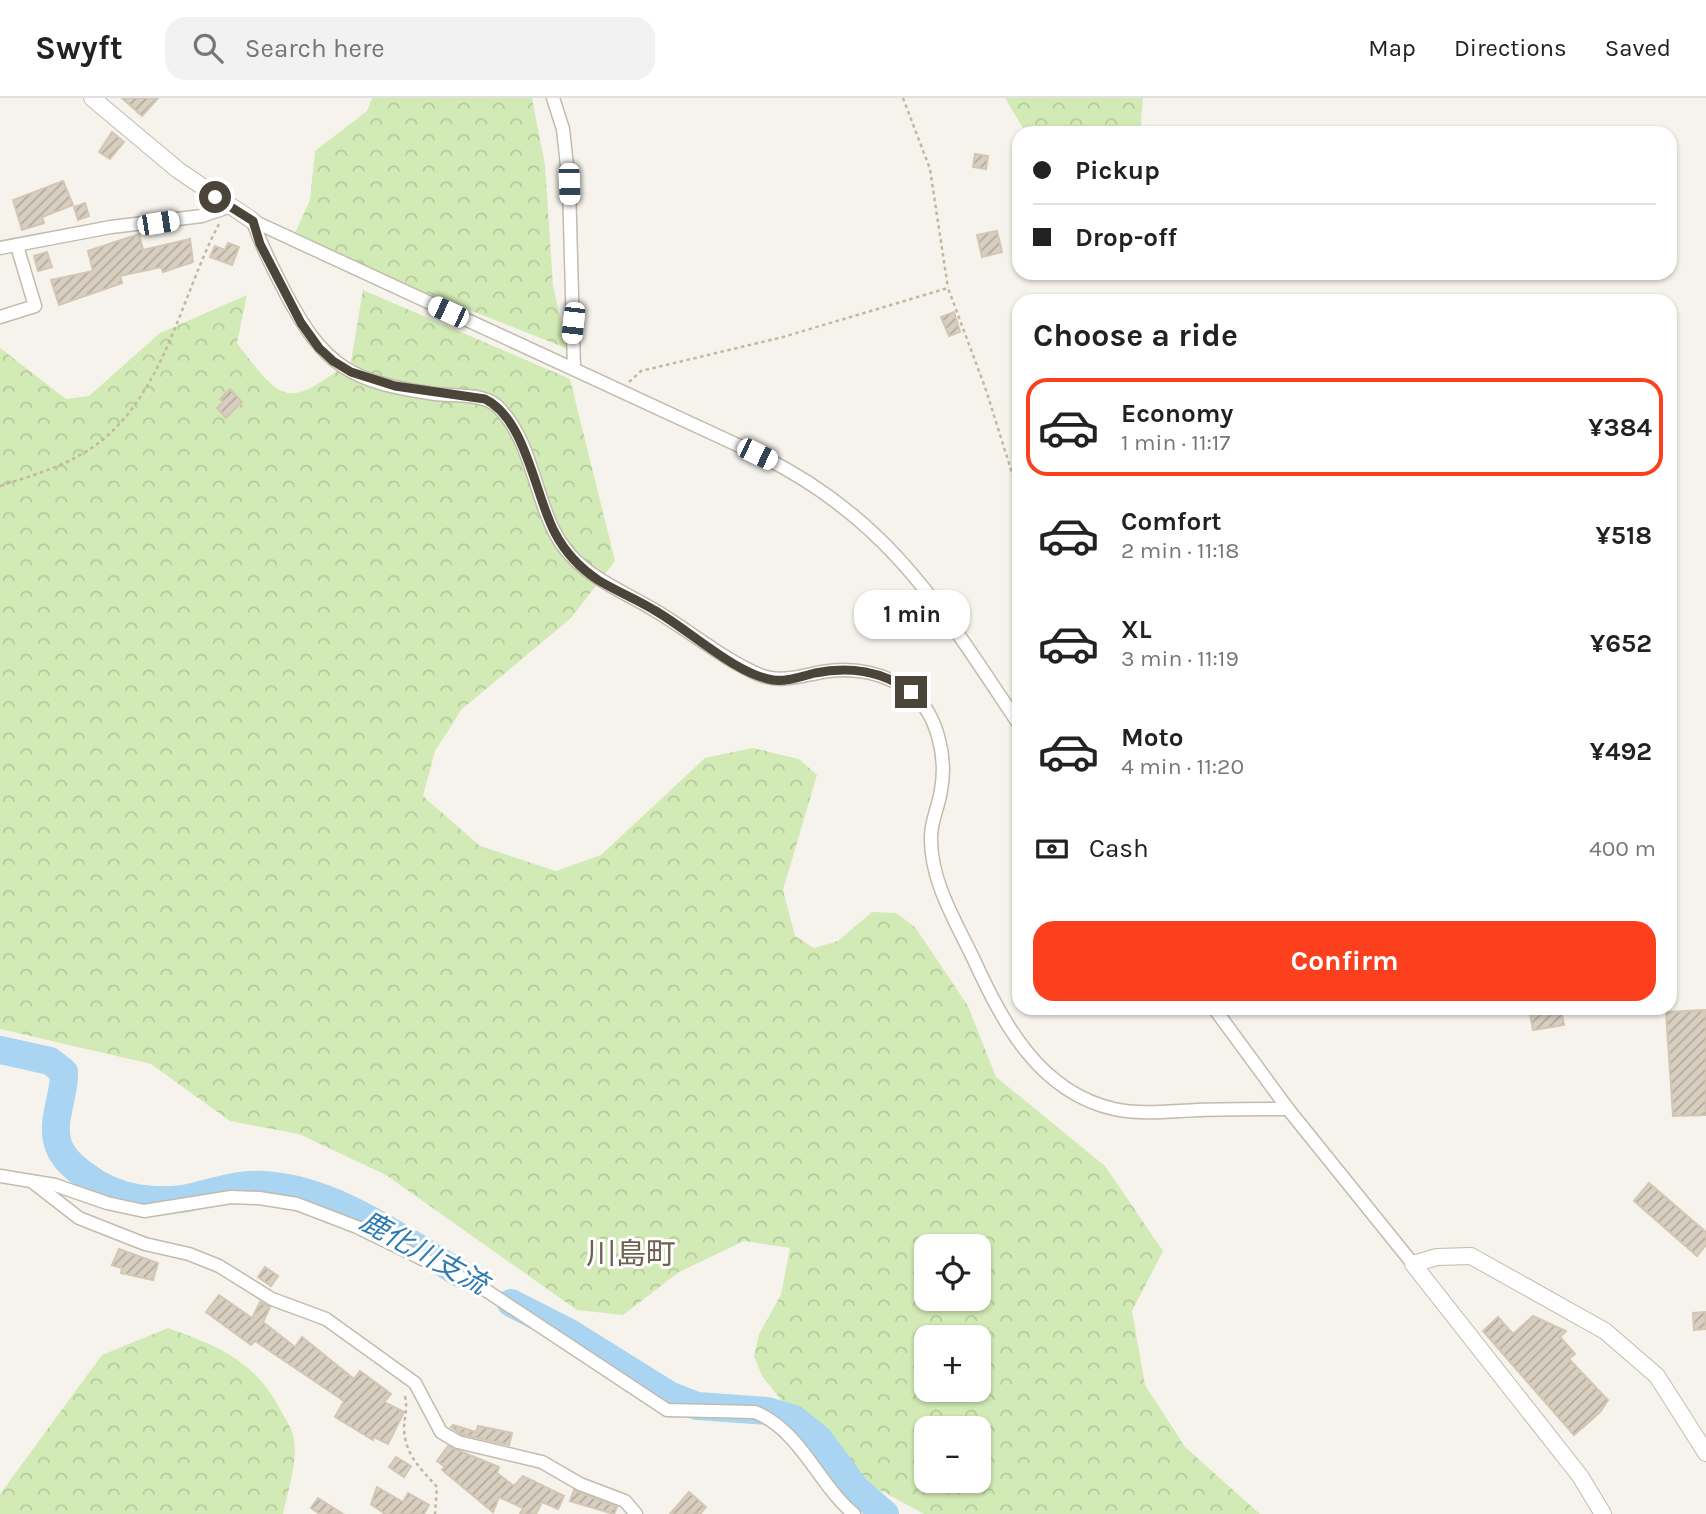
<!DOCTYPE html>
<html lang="en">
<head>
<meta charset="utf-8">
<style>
	:root { --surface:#fff; --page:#f2f2f2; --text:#222; --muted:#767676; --line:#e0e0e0; --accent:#fc3f1d }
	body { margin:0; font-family:Karla,"Noto Sans JP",sans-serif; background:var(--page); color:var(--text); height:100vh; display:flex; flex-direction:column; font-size:26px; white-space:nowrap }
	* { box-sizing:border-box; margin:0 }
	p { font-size:23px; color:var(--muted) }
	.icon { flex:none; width:38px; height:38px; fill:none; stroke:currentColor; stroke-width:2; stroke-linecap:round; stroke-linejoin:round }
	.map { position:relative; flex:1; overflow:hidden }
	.side { position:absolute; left:1012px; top:196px; width:665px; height:721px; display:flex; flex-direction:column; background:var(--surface); border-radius:21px; box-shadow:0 2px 5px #0004 }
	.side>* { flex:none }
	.top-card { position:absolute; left:1012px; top:28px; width:665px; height:154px; border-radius:21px; box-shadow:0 2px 5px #0004; display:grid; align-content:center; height:154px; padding:0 21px; background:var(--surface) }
	.tools { position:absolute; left:914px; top:1136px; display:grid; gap:14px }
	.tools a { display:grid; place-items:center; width:77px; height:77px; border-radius:14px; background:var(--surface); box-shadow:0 2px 5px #0004; font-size:35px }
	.end { position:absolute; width:32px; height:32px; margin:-16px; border:9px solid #4b4439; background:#fff; box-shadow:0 0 0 4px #fff }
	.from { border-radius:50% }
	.bubble { position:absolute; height:49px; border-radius:21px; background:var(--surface); box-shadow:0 2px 5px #0004; font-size:23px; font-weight:700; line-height:49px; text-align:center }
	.car { position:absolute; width:21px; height:42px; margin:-21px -10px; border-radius:9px; box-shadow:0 0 5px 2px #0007; background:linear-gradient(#fff 24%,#345 0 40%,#fff 0 76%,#345 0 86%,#fff 0) }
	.top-card b { display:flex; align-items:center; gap:24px; height:66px; font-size:26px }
	.top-card b+b { border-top:2px solid var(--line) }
	.top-card i { width:18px; height:18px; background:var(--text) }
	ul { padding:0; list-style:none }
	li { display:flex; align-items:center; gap:21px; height:98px; margin:0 14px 10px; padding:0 7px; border:4px solid transparent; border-radius:21px }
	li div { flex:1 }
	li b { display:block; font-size:26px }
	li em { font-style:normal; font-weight:700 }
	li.on { border-color:var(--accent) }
	li>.icon { width:63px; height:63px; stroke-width:1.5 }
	h2 { padding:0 21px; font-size:32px; line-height:84px }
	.pay { display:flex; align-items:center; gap:18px; height:77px; padding:0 21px; font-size:26px }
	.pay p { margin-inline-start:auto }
	.action { display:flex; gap:14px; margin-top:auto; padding:14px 21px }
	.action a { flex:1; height:80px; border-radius:21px; background:var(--accent); color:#fff; font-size:28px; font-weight:700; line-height:80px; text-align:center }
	header { display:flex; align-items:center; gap:42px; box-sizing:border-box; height:98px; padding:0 35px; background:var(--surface); border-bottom:2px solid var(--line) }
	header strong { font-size:33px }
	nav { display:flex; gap:38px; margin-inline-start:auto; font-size:24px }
	.search { width:490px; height:63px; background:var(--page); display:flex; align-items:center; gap:18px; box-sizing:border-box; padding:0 24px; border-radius:21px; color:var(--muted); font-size:26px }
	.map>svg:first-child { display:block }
	.forest { fill:url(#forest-crowns); fill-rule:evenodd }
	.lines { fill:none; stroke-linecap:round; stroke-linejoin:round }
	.river { stroke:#a9d4f2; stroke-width:28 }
	.building { fill:url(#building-hatch); stroke:#d3c7b4; stroke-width:2 }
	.minor-casing { stroke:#c2bbae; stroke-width:15 }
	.tertiary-casing { stroke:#c2bbae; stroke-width:18 }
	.path { stroke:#c4b79f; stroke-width:2.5; stroke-dasharray:3.5 3.5; stroke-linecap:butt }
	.minor { stroke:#fff; stroke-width:12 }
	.tertiary { stroke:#fff; stroke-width:16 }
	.route { stroke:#4b4439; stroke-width:9 }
	.labels { text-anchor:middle; stroke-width:6; stroke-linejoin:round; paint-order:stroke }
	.water-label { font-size:28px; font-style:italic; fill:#2e7ab2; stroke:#fff }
	.quarter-label { font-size:30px; fill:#6e6250; stroke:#fff }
</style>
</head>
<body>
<header>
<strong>Swyft</strong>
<div class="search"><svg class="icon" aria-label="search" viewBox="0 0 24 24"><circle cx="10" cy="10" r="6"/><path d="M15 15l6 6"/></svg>Search here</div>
<nav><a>Map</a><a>Directions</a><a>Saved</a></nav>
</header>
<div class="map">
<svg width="1706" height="1416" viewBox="0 0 1706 1416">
	<defs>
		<pattern id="forest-crowns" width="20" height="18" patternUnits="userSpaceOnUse" patternTransform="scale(1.75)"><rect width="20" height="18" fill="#d2eab5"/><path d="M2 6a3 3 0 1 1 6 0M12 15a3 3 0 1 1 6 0" fill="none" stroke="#b6ca9c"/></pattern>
		<pattern id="building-hatch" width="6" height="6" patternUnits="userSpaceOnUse" patternTransform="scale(1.75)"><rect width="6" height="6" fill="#d8cfc1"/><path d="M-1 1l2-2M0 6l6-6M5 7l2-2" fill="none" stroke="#b1aa9e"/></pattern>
	</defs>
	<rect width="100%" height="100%" fill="#f6f3ec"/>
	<g class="forest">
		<path d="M372,0H532L545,67L553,188L568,251L292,142L310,102L315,53L367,13Z"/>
		<path d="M1005,0H1143L1140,35H1026Z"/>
		<path d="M363,192L570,281L615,463L571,520L462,611L435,653L423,698L480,748L556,773L601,757L705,660L752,650L799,661L817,677L783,792L795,838L814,850L838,843L872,814L896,815L915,829L968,908L996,979L1105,1068L1163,1153L1132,1213L1145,1287L1185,1349L1260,1416H924L865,1384L806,1333L762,1278L754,1258L759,1236L781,1197L790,1150L744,1143L679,1174L623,1217L577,1212L386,1077L299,1036L230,1023L151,966L0,931V250L66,301L89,298L160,235L247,197L237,245C284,307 287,310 351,263ZM926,1148H978V1200H926ZM926,1239H978V1292H926ZM926,1330H978V1382H926Z"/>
		<path d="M168,1230C218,1248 256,1263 281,1313C285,1320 291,1329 293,1337C299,1361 288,1392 283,1416H0V1396L102,1257Z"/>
	</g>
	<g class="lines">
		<g class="river">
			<path d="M0,952L50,963L64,974C65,997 52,1019 57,1042C60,1058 73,1069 86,1078C116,1102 159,1107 197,1098C218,1093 242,1085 264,1087C335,1091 401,1141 461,1176"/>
			<path d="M511,1205L568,1234L669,1297L697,1308L767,1313L794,1321L819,1341L855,1390L885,1416"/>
		</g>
	</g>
	<g class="building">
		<path d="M122,0H158L142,18Z"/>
		<path d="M112,34L124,44L110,61L99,54Z"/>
		<path d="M975,56L988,58L986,71L973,69Z"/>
		<path d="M63,83L73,107L42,119L44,125L22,132L13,102Z"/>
		<path d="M85,105L89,118L78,122L74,109Z"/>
		<path d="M997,133L1002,154L982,159L977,137Z"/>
		<path d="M139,136L143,152L190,141L193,164L163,174L161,169L120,178L122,185L59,207L51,182L93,173L88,153Z"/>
		<path d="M228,145L239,149L232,167L210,159L215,148L225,152Z"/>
		<path d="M47,154L52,169L38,173L34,158Z"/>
		<path d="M954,214L960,234L949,238L941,219Z"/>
		<path d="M230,291L242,304L226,320L217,310L223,304L220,301Z"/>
		<path d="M1529,910H1561L1564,927L1533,932Z"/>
		<path d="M1706,912V1017L1673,1018L1666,914Z"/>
		<path d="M1649,1085L1706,1134V1147L1697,1158L1634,1103Z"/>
		<path d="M119,1151L158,1165L153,1182L121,1175L122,1170L112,1167Z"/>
		<path d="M265,1169L278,1178L271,1188L258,1179Z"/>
		<path d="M219,1197L252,1220L260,1204L270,1209L263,1224L295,1249L302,1239L354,1281L360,1273L391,1296L384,1304L404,1314L388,1346L374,1339L373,1342L335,1319L344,1303L255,1243L251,1247L206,1214Z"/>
		<path d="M1705,1214L1706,1231L1694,1232L1693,1215Z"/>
		<path d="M1533,1218L1566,1233L1560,1239L1575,1256L1569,1261L1608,1302L1600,1314L1574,1337L1483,1233L1498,1219L1513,1236Z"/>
		<path d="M453,1327L476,1334L478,1328L512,1335L509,1347L461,1336L451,1329Z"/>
		<path d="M448,1348L499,1369L497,1375L514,1388L523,1378L564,1398L558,1411L542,1404L536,1416H520L523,1410L499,1399L493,1414L442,1372L445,1369L437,1363Z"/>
		<path d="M396,1359L411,1368L404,1379L389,1369Z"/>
		<path d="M377,1389L403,1404L408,1395L429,1407L424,1416H385L371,1406Z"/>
		<path d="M574,1392L617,1409L614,1416L570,1403Z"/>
		<path d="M689,1394L706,1409L700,1416H670Z"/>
		<path d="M318,1400L343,1416H320L311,1410Z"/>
	</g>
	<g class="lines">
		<g class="minor-casing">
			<g id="minor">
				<path d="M553,0L563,31L569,86L574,271"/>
				<path d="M253,123C261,149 274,172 286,196C325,270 352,284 435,296C453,298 483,295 497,308C530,339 534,394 554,433C575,476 618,490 656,513C691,534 723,561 760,577C781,585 800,578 822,574C853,568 887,575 912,595C938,617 947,660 941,692C939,708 931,722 931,739C930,783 956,824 974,862C1003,925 1039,994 1114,1011C1141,1017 1171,1013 1198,1012C1228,1011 1258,1011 1288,1011"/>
				<path d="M253,123L757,356C887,418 942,511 1018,625"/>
				<path d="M0,150L111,129L202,118L228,109"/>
				<path d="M0,219L35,208L17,148"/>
				<path d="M1214,910L1288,1011L1413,1166"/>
				<path d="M0,1078L55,1087L107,1105L144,1113L231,1099L259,1100L297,1106L357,1129L484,1191L667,1312L755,1314C801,1333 818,1386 854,1416"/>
				<path d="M34,1085L79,1120L145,1146L189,1156L219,1168L272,1201L326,1221L415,1285L441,1334L458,1344L542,1364L580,1386L625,1403L636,1416"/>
			</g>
		</g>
		<g class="tertiary-casing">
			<g id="tertiary">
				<path d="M92,0L178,72L253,123"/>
				<path d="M1603,1416L1580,1378L1413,1166L1437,1159L1471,1158L1605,1233L1657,1278L1706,1355"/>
			</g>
		</g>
		<g class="path">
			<path d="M903,0L930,71L948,190"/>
			<path d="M629,284L641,273L783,239L948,190L986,292L1018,394"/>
			<path d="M0,388C27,379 56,371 80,357C162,312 179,201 219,126"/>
			<path d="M405,1298C408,1312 404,1319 404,1331C405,1357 421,1371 437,1389L435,1416"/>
		</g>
		<use href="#minor" class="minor"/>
		<use href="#tertiary" class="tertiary"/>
	</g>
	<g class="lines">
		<path class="route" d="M215,99L253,123L260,146L301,225L319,250L333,263L351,274L395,288L485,301C526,321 535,398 555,435C565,454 580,470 598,482C616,493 636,501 654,512C688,531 735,576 773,582C786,584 803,578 815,575C849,568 883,573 911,594"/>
	</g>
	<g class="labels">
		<g class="water-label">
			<text transform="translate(424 1154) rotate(29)" y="10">鹿化川支流</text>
		</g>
		<g class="quarter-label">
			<text x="631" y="1166">川島町</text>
		</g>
	</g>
</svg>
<div class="tools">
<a><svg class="icon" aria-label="locate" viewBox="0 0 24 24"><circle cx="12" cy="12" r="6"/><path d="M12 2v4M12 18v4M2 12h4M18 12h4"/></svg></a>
<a>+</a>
<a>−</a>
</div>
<i class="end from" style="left:215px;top:99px"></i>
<i class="end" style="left:911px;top:594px"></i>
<div class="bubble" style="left:854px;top:492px;width:116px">1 min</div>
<i class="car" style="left:569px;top:86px;rotate:178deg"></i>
<i class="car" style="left:158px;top:125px;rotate:81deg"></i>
<i class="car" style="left:448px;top:214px;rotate:295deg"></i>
<i class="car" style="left:573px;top:225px;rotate:186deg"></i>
<i class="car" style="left:757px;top:356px;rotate:116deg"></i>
<div class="top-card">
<b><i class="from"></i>Pickup</b>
<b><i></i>Drop-off</b>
</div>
<section class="side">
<h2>Choose a ride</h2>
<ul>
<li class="on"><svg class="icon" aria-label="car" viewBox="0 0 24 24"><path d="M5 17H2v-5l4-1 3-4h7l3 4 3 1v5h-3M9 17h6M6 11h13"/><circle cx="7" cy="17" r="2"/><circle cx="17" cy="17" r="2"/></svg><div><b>Economy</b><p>1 min · 11:17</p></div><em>¥384</em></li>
<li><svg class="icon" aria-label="car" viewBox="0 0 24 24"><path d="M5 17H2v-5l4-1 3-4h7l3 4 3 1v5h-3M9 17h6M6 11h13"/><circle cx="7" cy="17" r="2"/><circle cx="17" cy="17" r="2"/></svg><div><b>Comfort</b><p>2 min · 11:18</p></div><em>¥518</em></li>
<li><svg class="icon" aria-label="car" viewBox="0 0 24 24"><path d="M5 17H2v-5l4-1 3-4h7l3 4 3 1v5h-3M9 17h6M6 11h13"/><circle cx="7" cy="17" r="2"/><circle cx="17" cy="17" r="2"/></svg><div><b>XL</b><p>3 min · 11:19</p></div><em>¥652</em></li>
<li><svg class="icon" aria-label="car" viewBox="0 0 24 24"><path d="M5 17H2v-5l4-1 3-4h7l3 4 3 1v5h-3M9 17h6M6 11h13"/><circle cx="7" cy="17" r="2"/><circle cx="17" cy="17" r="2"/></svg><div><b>Moto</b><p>4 min · 11:20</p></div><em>¥492</em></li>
</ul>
<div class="pay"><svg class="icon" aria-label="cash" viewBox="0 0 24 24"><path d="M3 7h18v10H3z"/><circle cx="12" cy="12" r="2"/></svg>Cash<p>400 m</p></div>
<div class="action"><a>Confirm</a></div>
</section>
</div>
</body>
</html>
